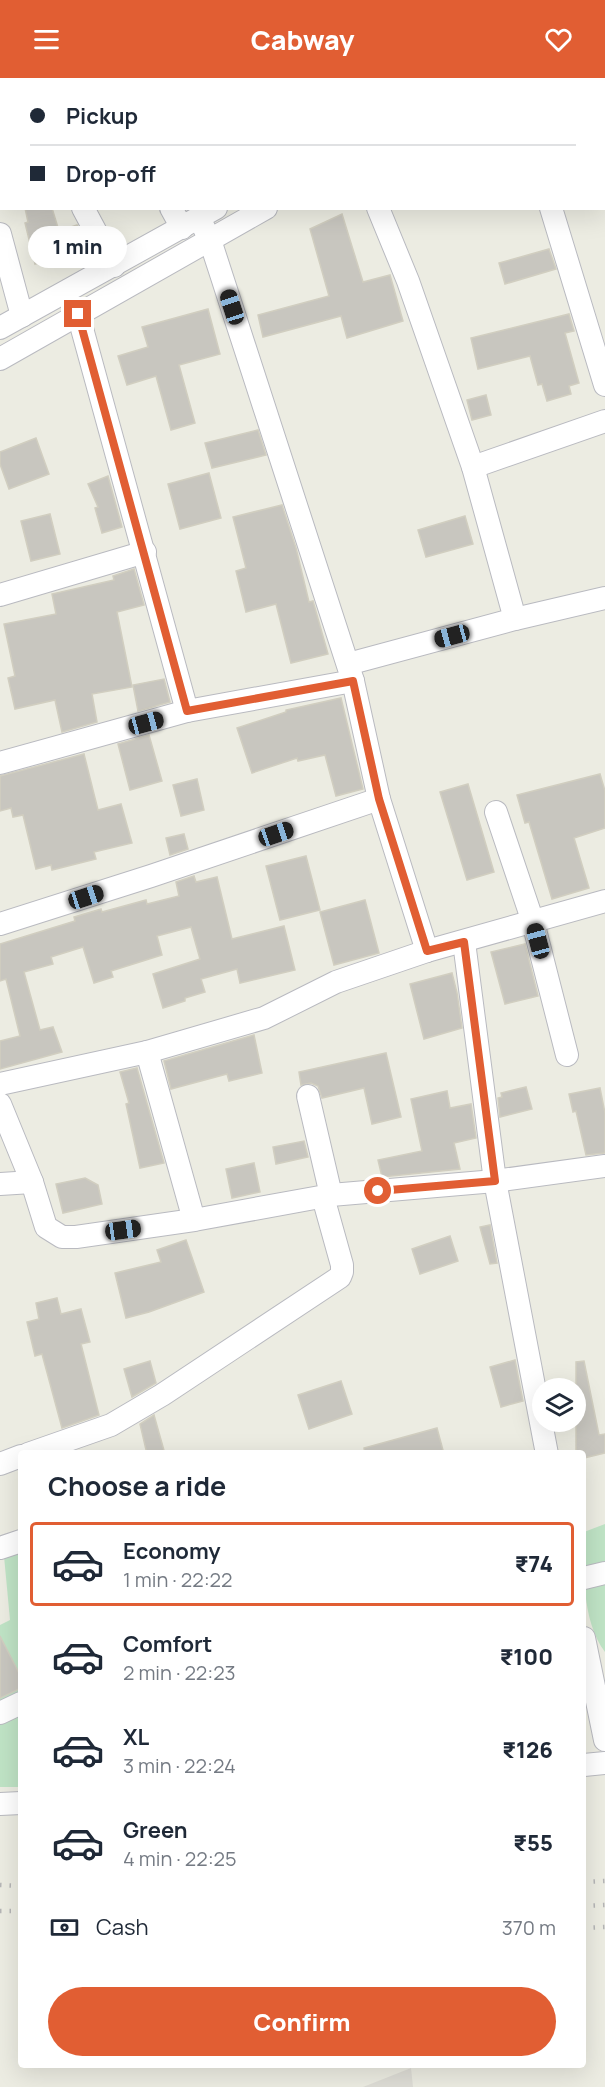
<!DOCTYPE html>
<html lang="en">
<head>
<meta charset="utf-8">
<style>
	:root { --surface:#fff; --page:#f6f6f7; --text:#1f2937; --muted:#747a83; --line:#e0e1e3; --accent:#e15e33 }
	body { margin:0; font-family:Manrope,sans-serif; background:var(--page); color:var(--text); height:100vh; display:flex; flex-direction:column; font-size:22px; white-space:nowrap }
	* { box-sizing:border-box; margin:0 }
	p { font-size:20px; color:var(--muted) }
	.icon { flex:none; width:33px; height:33px; fill:none; stroke:currentColor; stroke-width:2; stroke-linecap:round; stroke-linejoin:round }
	.map { position:relative; flex:1; overflow:hidden }
	.drawer { position:absolute; left:18px; top:1372px; width:568px; height:618px; display:flex; flex-direction:column; background:var(--surface); border-radius:6px; box-shadow:0 6px 24px #0002 }
	.drawer>* { flex:none }
	.hud { position:absolute; left:0px; top:0px; width:606px; height:132px; box-shadow:0 6px 24px #0002; display:grid; align-content:center; height:132px; padding:0 30px; background:var(--surface) }
	.fabs { position:absolute; left:532px; top:1300px; display:grid; gap:12px }
	.fabs a { display:grid; place-items:center; width:54px; height:54px; border-radius:50%; background:var(--surface); box-shadow:0 6px 24px #0002; font-size:30px }
	.end { position:absolute; width:27px; height:27px; margin:-14px; border:8px solid #e15e33; background:#fff; box-shadow:0 0 0 3px #fff }
	.from { border-radius:50% }
	.bubble { position:absolute; height:42px; border-radius:21px; background:var(--surface); box-shadow:0 6px 24px #0002; font-size:20px; font-weight:800; line-height:42px; text-align:center }
	.car { position:absolute; width:18px; height:36px; margin:-18px -9px; border-radius:8px; box-shadow:0 0 4px 2px #0007; background:linear-gradient(#222 24%,#8ab4d8 0 40%,#222 0 76%,#8ab4d8 0 86%,#222 0) }
	.hud b { display:flex; align-items:center; gap:21px; height:57px; font-size:22px }
	.hud b+b { border-top:2px solid var(--line) }
	.hud i { width:15px; height:15px; background:var(--text) }
	ul { padding:0; list-style:none }
	li { display:flex; align-items:center; gap:18px; height:84px; margin:0 12px 9px; padding:0 18px; border:3px solid transparent; border-radius:6px }
	li div { flex:1 }
	li b { display:block; font-size:22px }
	li em { font-style:normal; font-weight:800 }
	li.current { border-color:var(--accent) }
	li>.icon { width:54px; height:54px; stroke-width:1.5 }
	h2 { padding:0 30px; font-size:27px; line-height:72px }
	.pay { display:flex; align-items:center; gap:15px; height:66px; padding:0 30px; font-size:22px }
	.pay p { margin-inline-start:auto }
	.action { display:flex; gap:12px; margin-top:auto; padding:12px 30px }
	.action a { flex:1; height:69px; border-radius:36px; background:var(--accent); color:#fff; font-size:24px; font-weight:800; line-height:69px; text-align:center }
	header { display:flex; justify-content:space-between; align-items:center; height:78px; padding:0 30px; background:var(--accent); color:#fff; font-size:27px; font-weight:800 }
	.map>svg:first-child { display:block }
	.industrial { fill:#deddd6 }
	.green { fill:#bfe3c5 }
	.building { fill:#c8c6bf; stroke:#d1cec0; stroke-width:1.5 }
	.lines { fill:none; stroke-linecap:round; stroke-linejoin:round }
	.minor-casing { stroke:#b9bac0; stroke-width:24 }
	.minor { stroke:#fff; stroke-width:22 }
	.rail { stroke:#b5b5b6; stroke-width:4.5; stroke-dasharray:1.5 8; stroke-linecap:butt }
	.route { stroke:#e15e33; stroke-width:8 }
</style>
</head>
<body>
<header><svg class="icon" aria-label="menu" viewBox="0 0 24 24"><path d="M4 6h16M4 12h16M4 18h16"/></svg>Cabway<svg class="icon" aria-label="heart" viewBox="0 0 24 24"><path d="M12 20l-8-8c-3-5 5-10 8-4 3-6 11-1 8 4z"/></svg></header>
<div class="map">
<svg width="605" height="2009" viewBox="0 0 605 2009">
	<rect width="100%" height="100%" fill="#ecece2"/>
	<path class="industrial" d="M411,1990L413,2009H363Z"/>
	<g class="green">
		<path d="M605,1446V1574C581,1541 584,1493 584,1454Z"/>
		<path d="M21,1472V1709H0V1547L10,1542L4,1478Z"/>
	</g>
	<g class="building">
		<path d="M25,130H52L59,153L77,147L90,171L35,186L25,145L28,144Z"/>
		<path d="M342,136L363,204L390,197L403,243L347,260L341,238L263,259L258,237L329,218L310,151Z"/>
		<path d="M549,171L556,191L505,206L499,185Z"/>
		<path d="M208,231L220,276L179,287L195,345L171,352L156,298L127,307L118,278L148,269L142,249Z"/>
		<path d="M569,236L574,253L565,255L579,305L569,308L571,316L547,323L542,306L538,307L530,278L478,291L471,260Z"/>
		<path d="M486,317L491,337L472,342L467,322Z"/>
		<path d="M258,352L266,377L212,390L205,365Z"/>
		<path d="M36,360L49,396L9,411L0,386V374Z"/>
		<path d="M209,395L221,440L180,451L168,406Z"/>
		<path d="M108,398L122,449L102,455L95,430L98,429L88,406Z"/>
		<path d="M282,427L296,470L309,524L313,523L328,576L291,585L276,526L246,534L236,493L246,490L233,439Z"/>
		<path d="M50,436L60,476L31,483L21,443Z"/>
		<path d="M465,438L473,466L426,479L418,452Z"/>
		<path d="M134,491L144,527L117,534L132,609L92,616L97,644L62,654L55,622L15,631L8,600L15,598L4,546L56,536L52,516L114,502L113,498Z"/>
		<path d="M164,601L170,624L138,633L133,607Z"/>
		<path d="M341,620L363,711L336,718L325,677L298,683L297,680L252,695L237,650L286,634V632Z"/>
		<path d="M149,657L162,703L130,712L118,666Z"/>
		<path d="M84,676L98,732L121,726L132,765L94,774L96,781L52,792L51,787L36,791L23,737L13,739L11,730L0,733V698Z"/>
		<path d="M600,696L605,713V750L574,760L589,810L552,821L529,744L525,745L517,717Z"/>
		<path d="M197,701L204,732L181,738L173,707Z"/>
		<path d="M468,706L494,794L467,802L440,714Z"/>
		<path d="M184,756L188,771L170,777L166,760Z"/>
		<path d="M306,778L320,832L280,842L266,788Z"/>
		<path d="M194,798L196,804L217,799L232,861L284,848L295,892L240,905L237,891L201,901L205,914L185,920V923L163,930L153,896L200,881L191,849L157,858L162,877L111,893L113,899L94,905L83,869L51,879L53,886L24,894L40,952L53,949L62,974L0,991V963L20,958L6,901L0,903V866L75,843L74,839L101,831L102,834L146,822L147,826L179,818L176,804Z"/>
		<path d="M365,822L379,875L334,887L320,834Z"/>
		<path d="M525,866L538,918L505,926L491,874Z"/>
		<path d="M452,895L457,915L462,950L424,961L410,906Z"/>
		<path d="M254,957L262,995L229,1003L227,996L171,1011L164,983Z"/>
		<path d="M386,975L401,1039L372,1046L364,1010L322,1020L318,1008L311,1005L301,1007L299,994Z"/>
		<path d="M137,990L164,1085L140,1090L126,1026L129,1025L120,994Z"/>
		<path d="M526,1009L532,1031L500,1039L498,1020L502,1019L501,1015Z"/>
		<path d="M600,1010L605,1035V1075L586,1077L576,1033L573,1034L569,1016Z"/>
		<path d="M447,1013L450,1030L471,1026L476,1060L454,1065L460,1091L382,1099L378,1082L422,1073L411,1021Z"/>
		<path d="M304,1063L308,1079L276,1086L273,1069Z"/>
		<path d="M254,1085L260,1114L232,1120L226,1091Z"/>
		<path d="M85,1100L98,1107L102,1126L63,1135L56,1106Z"/>
		<path d="M490,1147L497,1185L490,1186L480,1149Z"/>
		<path d="M450,1158L458,1183L420,1196L412,1171Z"/>
		<path d="M186,1162L204,1214L149,1234L126,1240L115,1195L161,1184L157,1172Z"/>
		<path d="M57,1220L61,1236L81,1231L90,1264L81,1266L99,1337L62,1350L42,1276L35,1278L27,1244L39,1241L36,1225Z"/>
		<path d="M515,1282L523,1323L501,1329L490,1289Z"/>
		<path d="M150,1283L156,1305L132,1319L124,1291Z"/>
		<path d="M584,1283L599,1357L605,1356V1375L584,1380V1376H576V1284Z"/>
		<path d="M341,1303L352,1336L309,1351L298,1317Z"/>
		<path d="M154,1337L165,1376H147L140,1346Z"/>
		<path d="M437,1350L444,1376H365L364,1370Z"/>
		<path d="M0,1558L21,1599V1610L0,1620Z"/>
	</g>
	<g class="lines">
		<g class="minor-casing">
			<g id="minor">
				<path d="M101,0V2"/>
				<path d="M182,0L183,2"/>
				<path d="M270,0L271,2"/>
				<path d="M360,0L361,2"/>
				<path d="M438,2L440,0"/>
				<path d="M497,2L499,0"/>
				<path d="M83,130L114,188"/>
				<path d="M171,130L182,150"/>
				<path d="M378,130L408,203L473,389L515,541"/>
				<path d="M551,130L605,307"/>
				<path d="M199,140L210,162L353,603L379,721L427,873"/>
				<path d="M0,156L22,238"/>
				<path d="M78,236L187,633"/>
				<path d="M0,250L216,130"/>
				<path d="M0,281L266,130"/>
				<path d="M473,389L605,343"/>
				<path d="M0,517L145,474"/>
				<path d="M348,586L515,541L605,520"/>
				<path d="M0,685L187,633L353,603"/>
				<path d="M496,734L533,844L567,977"/>
				<path d="M0,846L151,798L379,721"/>
				<path d="M464,864L495,1103L547,1376"/>
				<path d="M147,974L194,1142"/>
				<path d="M0,1006L147,974L264,940L336,904L427,873L605,823"/>
				<path d="M308,1018L331,1117"/>
				<path d="M0,1026L32,1104L46,1149L62,1159H76L194,1142L331,1117L495,1103L605,1088"/>
				<path d="M0,1106L32,1104"/>
				<path d="M28,1376L111,1347L162,1317L340,1199L342,1194V1187L323,1119"/>
				<path d="M0,1386L21,1378"/>
				<path d="M0,1470L21,1463"/>
				<path d="M584,1500L605,1495"/>
				<path d="M584,1560L605,1662"/>
				<path d="M0,1635L21,1625"/>
				<path d="M584,1687L605,1685"/>
				<path d="M0,1726L21,1725"/>
			</g>
		</g>
		<use href="#minor" class="minor"/>
		<g class="rail">
			<path d="M584,1804L605,1803"/>
			<path d="M0,1807L21,1808"/>
			<path d="M584,1828L605,1827"/>
			<path d="M0,1833H21"/>
			<path d="M584,1850L605,1849"/>
		</g>
	</g>
	<g class="lines">
		<path class="route" d="M78,236L187,633L353,603L379,721L427,873L464,864L495,1103L378,1113"/>
	</g>
</svg>
<div class="fabs">
<a><svg class="icon" aria-label="layers" viewBox="0 0 24 24"><path d="M12 4l9 5-9 5-9-5zM3 14l9 5 9-5"/></svg></a>
</div>
<i class="end from" style="left:378px;top:1113px"></i>
<i class="end" style="left:78px;top:236px"></i>
<div class="bubble" style="left:28px;top:148px;width:99px">1 min</div>
<i class="car" style="left:232px;top:229px;rotate:342deg"></i>
<i class="car" style="left:452px;top:558px;rotate:255deg"></i>
<i class="car" style="left:146px;top:645px;rotate:75deg"></i>
<i class="car" style="left:276px;top:756px;rotate:71deg"></i>
<i class="car" style="left:86px;top:819px;rotate:72deg"></i>
<i class="car" style="left:538px;top:863px;rotate:345deg"></i>
<i class="car" style="left:123px;top:1152px;rotate:82deg"></i>
<div class="hud">
<b><i class="from"></i>Pickup</b>
<b><i></i>Drop-off</b>
</div>
<section class="drawer">
<h2>Choose a ride</h2>
<ul>
<li class="current"><svg class="icon" aria-label="car" viewBox="0 0 24 24"><path d="M5 17H2v-5l4-1 3-4h7l3 4 3 1v5h-3M9 17h6M6 11h13"/><circle cx="7" cy="17" r="2"/><circle cx="17" cy="17" r="2"/></svg><div><b>Economy</b><p>1 min · 22:22</p></div><em>₹74</em></li>
<li><svg class="icon" aria-label="car" viewBox="0 0 24 24"><path d="M5 17H2v-5l4-1 3-4h7l3 4 3 1v5h-3M9 17h6M6 11h13"/><circle cx="7" cy="17" r="2"/><circle cx="17" cy="17" r="2"/></svg><div><b>Comfort</b><p>2 min · 22:23</p></div><em>₹100</em></li>
<li><svg class="icon" aria-label="car" viewBox="0 0 24 24"><path d="M5 17H2v-5l4-1 3-4h7l3 4 3 1v5h-3M9 17h6M6 11h13"/><circle cx="7" cy="17" r="2"/><circle cx="17" cy="17" r="2"/></svg><div><b>XL</b><p>3 min · 22:24</p></div><em>₹126</em></li>
<li><svg class="icon" aria-label="car" viewBox="0 0 24 24"><path d="M5 17H2v-5l4-1 3-4h7l3 4 3 1v5h-3M9 17h6M6 11h13"/><circle cx="7" cy="17" r="2"/><circle cx="17" cy="17" r="2"/></svg><div><b>Green</b><p>4 min · 22:25</p></div><em>₹55</em></li>
</ul>
<div class="pay"><svg class="icon" aria-label="cash" viewBox="0 0 24 24"><path d="M3 7h18v10H3z"/><circle cx="12" cy="12" r="2"/></svg>Cash<p>370 m</p></div>
<div class="action"><a>Confirm</a></div>
</section>
</div>
</body>
</html>
